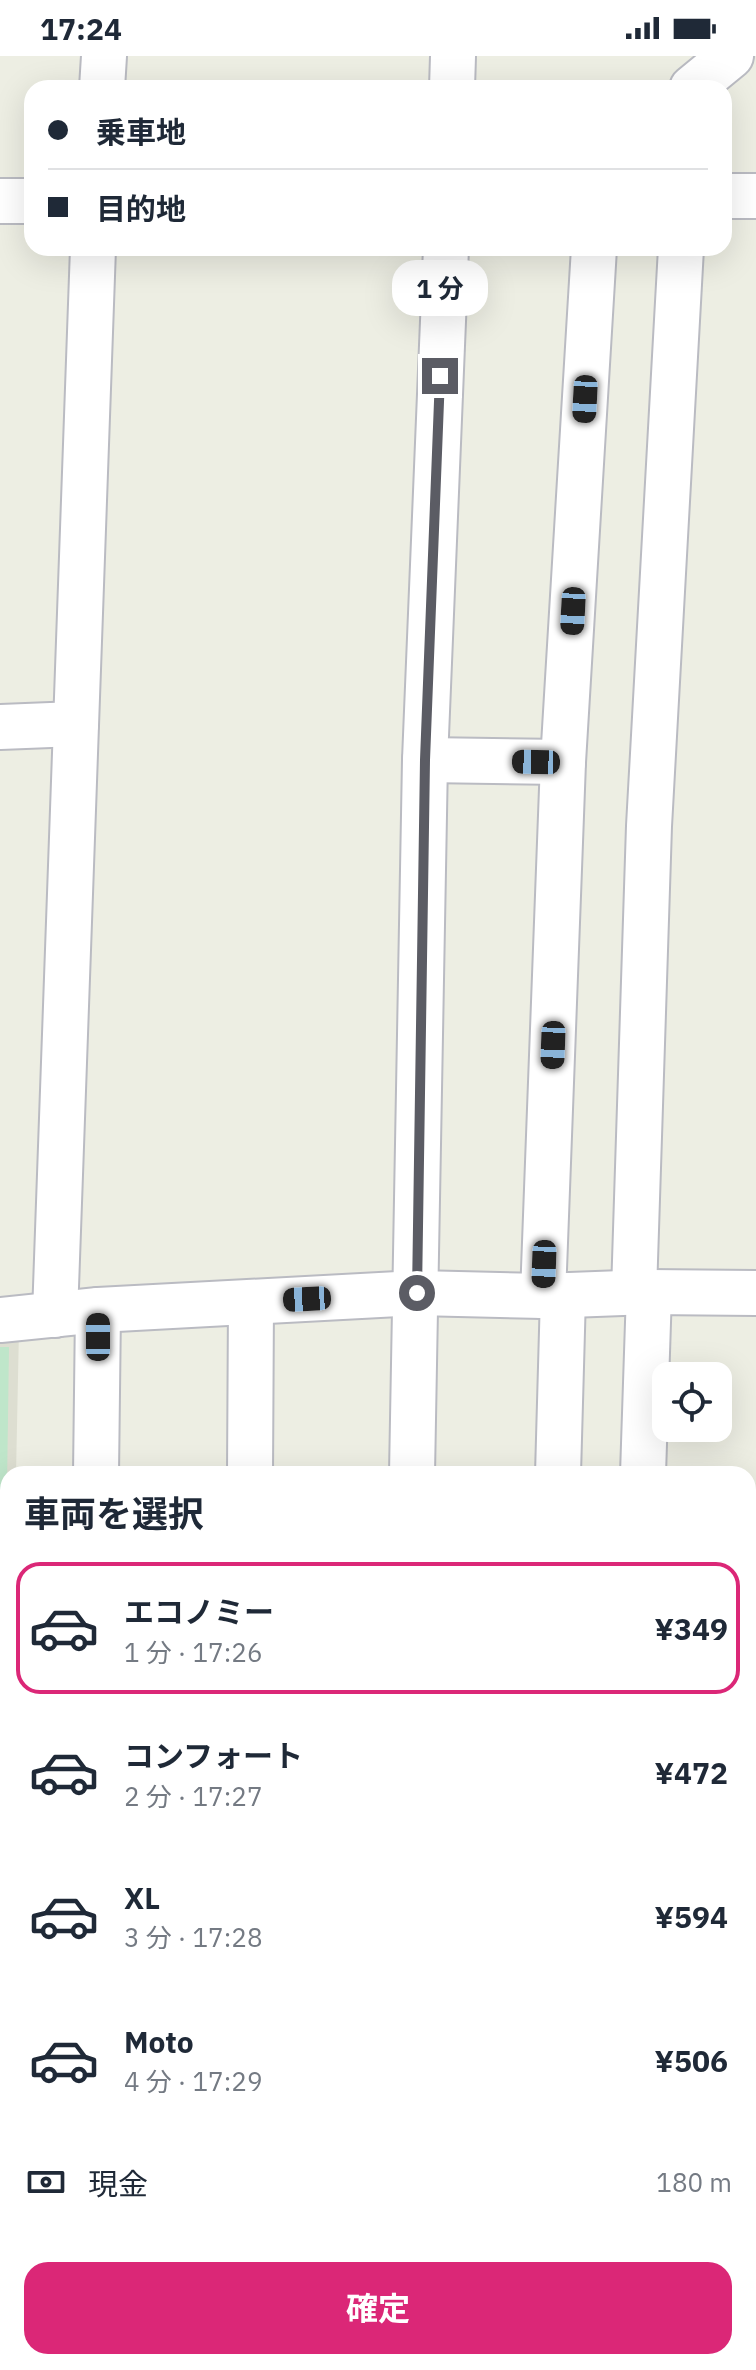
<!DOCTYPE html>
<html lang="ja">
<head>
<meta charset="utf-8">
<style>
	:root { --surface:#fff; --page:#f6f6f7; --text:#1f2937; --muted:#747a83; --line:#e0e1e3; --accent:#db2777 }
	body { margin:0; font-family:"IBM Plex Sans","Noto Sans JP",sans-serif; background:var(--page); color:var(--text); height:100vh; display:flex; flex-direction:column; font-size:30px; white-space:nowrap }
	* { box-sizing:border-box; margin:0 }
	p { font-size:26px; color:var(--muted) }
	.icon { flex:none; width:44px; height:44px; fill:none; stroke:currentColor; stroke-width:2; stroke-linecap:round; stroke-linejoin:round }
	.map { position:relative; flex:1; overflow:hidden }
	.drawer { position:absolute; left:0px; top:1410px; width:756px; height:904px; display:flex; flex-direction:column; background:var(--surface); border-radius:24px 24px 0 0; box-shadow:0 8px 32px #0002 }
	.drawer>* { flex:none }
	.top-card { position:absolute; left:24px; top:24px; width:708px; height:176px; border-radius:24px; box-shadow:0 8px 32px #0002; display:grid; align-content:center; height:176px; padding:0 24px; background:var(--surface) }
	.fabs { position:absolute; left:652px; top:1306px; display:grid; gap:16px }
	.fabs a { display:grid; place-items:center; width:80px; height:80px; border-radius:16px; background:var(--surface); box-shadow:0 8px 32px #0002; font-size:40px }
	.end { position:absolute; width:36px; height:36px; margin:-18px; border:10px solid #5b5c64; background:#fff; box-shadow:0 0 0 4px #fff }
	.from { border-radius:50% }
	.bubble { position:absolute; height:56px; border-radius:24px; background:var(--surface); box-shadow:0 8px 32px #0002; font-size:26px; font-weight:700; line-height:56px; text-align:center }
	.car { position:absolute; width:24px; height:48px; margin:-24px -12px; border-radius:10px; box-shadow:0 0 6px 2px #0007; background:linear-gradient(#222 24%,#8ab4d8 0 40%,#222 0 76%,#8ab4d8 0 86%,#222 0) }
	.top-card b { display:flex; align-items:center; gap:28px; height:76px; font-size:30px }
	.top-card b+b { border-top:2px solid var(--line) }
	.top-card i { width:20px; height:20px; background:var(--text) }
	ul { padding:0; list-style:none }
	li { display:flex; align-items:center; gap:24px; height:132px; margin:0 16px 12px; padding:0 8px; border:4px solid transparent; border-radius:24px }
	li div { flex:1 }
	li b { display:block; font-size:30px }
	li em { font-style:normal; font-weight:700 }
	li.active { border-color:var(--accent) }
	li>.icon { width:72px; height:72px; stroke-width:1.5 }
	h2 { padding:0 24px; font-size:36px; line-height:96px }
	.pay { display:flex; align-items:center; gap:20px; height:88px; padding:0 24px; font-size:30px }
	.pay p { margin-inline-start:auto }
	.cta { display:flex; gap:16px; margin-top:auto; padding:16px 24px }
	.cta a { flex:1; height:92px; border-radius:24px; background:var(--accent); color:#fff; font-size:32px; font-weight:700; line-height:92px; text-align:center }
	.status { display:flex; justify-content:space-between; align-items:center; height:56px; padding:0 40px; background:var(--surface); direction:ltr }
	.status svg { height:22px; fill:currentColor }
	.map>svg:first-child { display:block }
	.education { fill:#ddded1 }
	.pitch { fill:#bfe6ca }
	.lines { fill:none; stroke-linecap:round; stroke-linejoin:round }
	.minor-casing { stroke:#babbc2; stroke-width:48 }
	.path { stroke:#98c7b2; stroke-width:5; stroke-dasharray:8 4; stroke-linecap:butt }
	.minor { stroke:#fff; stroke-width:44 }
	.route { stroke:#5b5c64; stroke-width:10 }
</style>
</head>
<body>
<div class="status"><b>17:24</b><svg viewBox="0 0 49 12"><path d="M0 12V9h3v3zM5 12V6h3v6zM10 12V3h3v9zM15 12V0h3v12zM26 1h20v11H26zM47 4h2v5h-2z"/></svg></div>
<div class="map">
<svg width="756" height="2314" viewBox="0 0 756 2314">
	<rect width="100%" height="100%" fill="#edeee3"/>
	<path class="education" d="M19,1273L16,1418H8V2306H284L283,2314H0V1274Z"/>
	<g class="pitch">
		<path d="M0,1291H9L4,1640H0Z"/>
		<path d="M0,1704H8V2306H255L247,2314H0Z"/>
	</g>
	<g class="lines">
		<g class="minor-casing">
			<g id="minor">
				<path d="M102,32L104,0"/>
				<path d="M452,32L453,0"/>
				<path d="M692,32L731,0"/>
				<path d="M724,140H756"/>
				<path d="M0,145H32"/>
				<path d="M0,671L76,668"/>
				<path d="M425,704L563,706"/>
				<path d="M634,1236L649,770L681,192"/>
				<path d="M543,1240L563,706L594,192"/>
				<path d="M55,1259L93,192"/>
				<path d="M0,1264L98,1254L417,1237L543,1240L649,1236L756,1237"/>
				<path d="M96,1418L98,1254"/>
				<path d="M250,1418L251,1246"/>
				<path d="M412,1418L425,704L446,192"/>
				<path d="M558,1418L563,1239"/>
				<path d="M643,1418L649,1236"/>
				<path d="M748,1863L756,1906"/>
				<path d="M748,2053L756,2052"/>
				<path d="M748,2230L756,2229"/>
				<path d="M384,2314V2306"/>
				<path d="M489,2314L492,2306"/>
			</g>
		</g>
		<path class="path" d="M748,1676L756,1677"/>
		<use href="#minor" class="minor"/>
	</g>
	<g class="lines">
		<path class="route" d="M417,1237L425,704L440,320"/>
	</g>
</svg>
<div class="fabs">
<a><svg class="icon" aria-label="locate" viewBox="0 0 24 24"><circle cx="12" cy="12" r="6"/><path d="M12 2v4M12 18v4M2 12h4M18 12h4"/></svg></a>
</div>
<i class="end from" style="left:417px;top:1237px"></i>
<i class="end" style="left:440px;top:320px"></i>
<div class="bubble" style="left:392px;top:204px;width:96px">1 分</div>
<i class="car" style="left:585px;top:343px;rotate:183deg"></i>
<i class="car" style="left:573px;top:555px;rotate:183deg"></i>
<i class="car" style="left:536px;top:706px;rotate:271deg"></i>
<i class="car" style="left:553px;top:989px;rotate:182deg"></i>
<i class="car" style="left:544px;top:1208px;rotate:182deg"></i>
<i class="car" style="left:307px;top:1243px;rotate:267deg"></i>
<i class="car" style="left:98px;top:1281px;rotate:0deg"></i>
<div class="top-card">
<b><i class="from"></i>乗車地</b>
<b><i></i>目的地</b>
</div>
<section class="drawer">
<h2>車両を選択</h2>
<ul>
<li class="active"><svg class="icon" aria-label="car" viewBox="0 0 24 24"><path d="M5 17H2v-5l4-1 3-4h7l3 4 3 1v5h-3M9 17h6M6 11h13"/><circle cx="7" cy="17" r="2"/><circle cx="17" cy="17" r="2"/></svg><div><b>エコノミー</b><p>1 分 · 17:26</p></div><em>¥349</em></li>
<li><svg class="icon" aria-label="car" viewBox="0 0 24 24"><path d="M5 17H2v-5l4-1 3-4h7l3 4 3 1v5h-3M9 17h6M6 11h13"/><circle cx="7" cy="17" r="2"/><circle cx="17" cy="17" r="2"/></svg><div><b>コンフォート</b><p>2 分 · 17:27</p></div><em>¥472</em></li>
<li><svg class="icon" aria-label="car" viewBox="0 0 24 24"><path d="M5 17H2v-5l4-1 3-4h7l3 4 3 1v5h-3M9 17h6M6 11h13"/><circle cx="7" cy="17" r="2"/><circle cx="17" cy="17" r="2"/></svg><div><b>XL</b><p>3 分 · 17:28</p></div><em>¥594</em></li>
<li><svg class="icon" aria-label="car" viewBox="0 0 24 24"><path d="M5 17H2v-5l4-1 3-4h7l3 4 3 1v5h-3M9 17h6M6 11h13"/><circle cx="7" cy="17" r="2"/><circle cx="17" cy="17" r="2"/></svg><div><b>Moto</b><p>4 分 · 17:29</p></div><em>¥506</em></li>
</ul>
<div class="pay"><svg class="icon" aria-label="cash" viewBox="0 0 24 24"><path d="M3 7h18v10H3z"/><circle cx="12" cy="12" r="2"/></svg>現金<p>180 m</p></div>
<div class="cta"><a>確定</a></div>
</section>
</div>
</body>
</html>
